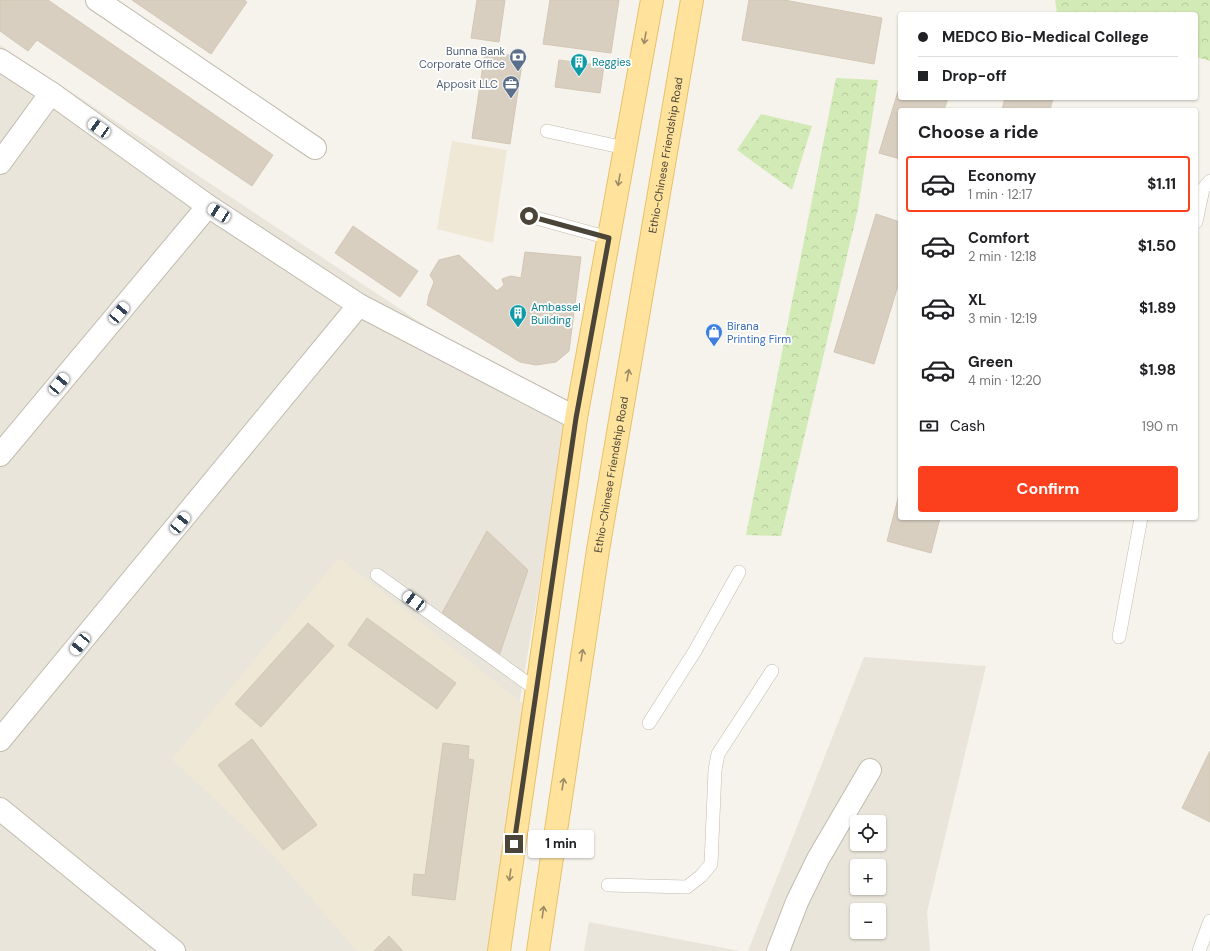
<!DOCTYPE html>
<html lang="en">
<head>
<meta charset="utf-8">
<style>
	:root { --surface:#fff; --page:#f2f2f2; --text:#202124; --muted:#757577; --line:#e0e0e0; --accent:#fc3f1d }
	body { margin:0; font-family:"DM Sans",sans-serif; background:var(--page); color:var(--text); height:100vh; display:flex; flex-direction:column; font-size:15px; white-space:nowrap }
	* { box-sizing:border-box; margin:0 }
	p { font-size:13px; color:var(--muted) }
	.icon { flex:none; width:22px; height:22px; fill:none; stroke:currentColor; stroke-width:2; stroke-linecap:round; stroke-linejoin:round }
	.map { position:relative; flex:1; overflow:hidden }
	.side { position:absolute; left:898px; top:108px; width:300px; height:412px; display:flex; flex-direction:column; background:var(--surface); border-radius:4px; box-shadow:0 1px 3px #0004 }
	.side>* { flex:none }
	.hud { position:absolute; left:898px; top:12px; width:300px; height:88px; border-radius:4px; box-shadow:0 1px 3px #0004; display:grid; align-content:center; height:88px; padding:0 20px; background:var(--surface) }
	.tools { position:absolute; left:850px; top:815px; display:grid; gap:8px }
	.tools a { display:grid; place-items:center; width:36px; height:36px; border-radius:4px; background:var(--surface); box-shadow:0 1px 3px #0004; font-size:20px }
	.end { position:absolute; width:18px; height:18px; margin:-9px; border:5px solid #4b4439; background:#fff; box-shadow:0 0 0 2px #fff }
	.from { border-radius:50% }
	.bubble { position:absolute; height:28px; border-radius:4px; background:var(--surface); box-shadow:0 1px 3px #0004; font-size:13px; font-weight:700; line-height:28px; text-align:center }
	.car { position:absolute; width:12px; height:24px; margin:-12px -6px; border-radius:5px; box-shadow:0 0 3px 1px #0007; background:linear-gradient(#fff 24%,#345 0 40%,#fff 0 76%,#345 0 86%,#fff 0) }
	.hud b { display:flex; align-items:center; gap:14px; height:38px; font-size:15px }
	.hud b+b { border-top:1px solid var(--line) }
	.hud i { width:10px; height:10px; background:var(--text) }
	ul { padding:0; list-style:none }
	li { display:flex; align-items:center; gap:12px; height:56px; margin:0 8px 6px; padding:0 12px; border:2px solid transparent; border-radius:4px }
	li div { flex:1 }
	li b { display:block; font-size:15px }
	li em { font-style:normal; font-weight:700 }
	li.current { border-color:var(--accent) }
	li>.icon { width:36px; height:36px; stroke-width:1.5 }
	h2 { padding:0 20px; font-size:18px; line-height:48px }
	.pay { display:flex; align-items:center; gap:10px; height:44px; padding:0 20px; font-size:15px }
	.pay p { margin-inline-start:auto }
	.primary-button { display:flex; gap:8px; margin-top:auto; padding:8px 20px }
	.primary-button a { flex:1; height:46px; border-radius:4px; background:var(--accent); color:#fff; font-size:16px; font-weight:700; line-height:46px; text-align:center }
	.map>svg:first-child { display:block }
	.residential { fill:#eae5da; fill-rule:evenodd }
	.education { fill:#efe8d6 }
	.forest { fill:url(#forest-crowns) }
	.building { fill:#d8cfc1; stroke:#d3c7b4 }
	.lines { fill:none; stroke-linecap:round; stroke-linejoin:round }
	.service-casing { stroke:#c2bbae; stroke-width:14 }
	.minor-casing { stroke:#c2bbae; stroke-width:24 }
	.primary-casing { stroke:#e6c16a; stroke-width:24 }
	.service { stroke:#fff; stroke-width:13 }
	.minor { stroke:#fff; stroke-width:22 }
	.primary { stroke:#ffe39c; stroke-width:22 }
	.oneway { stroke:#9c8c66 }
	.route { stroke:#4b4439; stroke-width:5 }
	.labels { text-anchor:middle; stroke-width:3.5; stroke-linejoin:round; paint-order:stroke }
	.service-label { font-size:11px; fill:#4e5e75; stroke:#fff; text-anchor:end }
	.culture-label { font-size:11px; fill:#0d838f; stroke:#fff; text-anchor:start }
	.street-label { font-size:11px; fill:#4b4439; stroke:#fff }
	.shop-label { font-size:11px; fill:#366cbe; stroke:#fff; text-anchor:start }
</style>
</head>
<body>
<div class="map">
<svg width="1210" height="951" viewBox="0 0 1210 951">
	<defs>
		<pattern id="forest-crowns" width="20" height="18" patternUnits="userSpaceOnUse"><rect width="20" height="18" fill="#d2eab5"/><path d="M2 6a3 3 0 1 1 6 0M12 15a3 3 0 1 1 6 0" fill="none" stroke="#b6ca9c"/></pattern>
	</defs>
	<rect width="100%" height="100%" fill="#f6f3ec"/>
	<g class="residential">
		<path d="M0,45L567,419L478,951H0Z"/>
		<path d="M864,657L986,666L927,912L930,951H748ZM857,822H879V844H857ZM857,866H879V888H857ZM857,910H879V932H857Z"/>
		<path d="M589,922L740,951H584Z"/>
	</g>
	<g class="education">
		<path d="M452,141L507,150L493,243L437,229Z"/>
		<path d="M339,558L531,710L494,951H357L271,852L172,759Z"/>
	</g>
	<g class="forest">
		<path d="M1055,0H1210V61L1196,57V14H1057Z"/>
		<path d="M836,78L878,80L858,209L781,536L746,535Z"/>
		<path d="M761,114L812,126L792,190L737,150Z"/>
	</g>
	<g class="building">
		<path d="M0,0H48L273,155L252,186L37,40L28,51L0,31Z"/>
		<path d="M132,0H244L247,2L211,54Z"/>
		<path d="M477,0H505L499,42L471,38Z"/>
		<path d="M550,0H619L611,53L543,44Z"/>
		<path d="M749,0H784L882,18L874,64L742,40Z"/>
		<path d="M485,52L523,57L510,144L472,138Z"/>
		<path d="M559,60L604,66L600,93L555,87Z"/>
		<path d="M900,85V98H948L944,110H900V159L879,153Z"/>
		<path d="M1005,98H1053L1050,110H1002Z"/>
		<path d="M876,214L900,222V279L874,364L834,352Z"/>
		<path d="M353,226L418,271L400,297L335,253Z"/>
		<path d="M525,252L581,257L569,351L556,362L536,365L520,362L427,305L429,295L434,282L430,275L439,260L459,255L497,291L504,285L502,279L511,276L521,278Z"/>
		<path d="M900,491V518H940L931,553L887,541Z"/>
		<path d="M487,531L528,570L499,656L442,613Z"/>
		<path d="M367,618L456,683L437,709L348,645Z"/>
		<path d="M308,623L334,646L261,727L235,704Z"/>
		<path d="M252,739L317,825L283,850L218,765Z"/>
		<path d="M443,743L469,746L468,759L474,760L455,900L412,895L414,874L425,875Z"/>
		<path d="M1210,751V822L1182,808Z"/>
		<path d="M389,936L403,951H374Z"/>
	</g>
	<g class="lines">
		<g class="service-casing">
			<g id="service">
				<path d="M547,131L625,148"/>
				<path d="M529,216L609,238"/>
				<path d="M1196,222L1203,189L1210,181"/>
				<path d="M377,575L537,690"/>
				<path d="M1119,637L1141,518"/>
				<path d="M649,723L695,651L739,572"/>
				<path d="M608,885L687,887L701,876L711,864L715,770L718,754L772,671"/>
				<path d="M1199,951L1210,921"/>
			</g>
		</g>
		<g class="minor-casing">
			<g id="minor">
				<path d="M97,0L315,148"/>
				<path d="M0,60L51,93L0,163"/>
				<path d="M51,93L208,206"/>
				<path d="M0,455L208,206L359,305L576,418"/>
				<path d="M0,740L359,305"/>
				<path d="M0,809L174,951"/>
				<path d="M778,951L797,902L818,859L870,770"/>
			</g>
		</g>
		<g class="primary-casing">
			<g id="primary">
				<path d="M499,951L576,418L652,0"/>
				<path id="s1" d="M538,951L598,550L692,0"/>
			</g>
		</g>
		<use href="#service" class="service"/>
		<use href="#minor" class="minor"/>
		<use href="#primary" class="primary"/>
	</g>
	<defs><path id="oneway-shaft" d="M-6 0H5M1.5-3L5.5 0L1.5 3" fill="none" stroke-width="1.6" stroke-linecap="round" stroke-linejoin="round"/></defs>
	<g class="oneway">
		<use href="#oneway-shaft" transform="translate(645 38) rotate(100)"/>
		<use href="#oneway-shaft" transform="translate(619 180) rotate(100)"/>
		<use href="#oneway-shaft" transform="translate(628 375) rotate(-80)"/>
		<use href="#oneway-shaft" transform="translate(582 655) rotate(-81)"/>
		<use href="#oneway-shaft" transform="translate(563 784) rotate(-81)"/>
		<use href="#oneway-shaft" transform="translate(510 875) rotate(98)"/>
		<use href="#oneway-shaft" transform="translate(543 912) rotate(-82)"/>
	</g>
	<g class="lines">
		<path class="route" d="M514,844L576,418L609,238L529,216"/>
	</g>
	<defs>
		<g id="bank-pin" transform="scale(0.9)"><path d="M0 17L-7.5 6A9.5 9.5 0 1 1 7.5 6Z" fill="#5c6f8a" stroke="#fff"/><path d="M-6-4H6V4H-6ZM0-2.3a2.3 2.3 0 1 0 0 4.6a2.3 2.3 0 1 0 0-4.6Z" fill="#fff"/></g>
		<g id="building-pin" transform="scale(0.9)"><path d="M0 17L-7.5 6A9.5 9.5 0 1 1 7.5 6Z" fill="#0f9aa8" stroke="#fff"/><path d="M-4-6H4V6H1V3H-1V6H-4ZM-2.5-4.3h1.7v1.8h-1.7ZM.8-4.3h1.7v1.8H.8ZM-2.5-1h1.7V.8h-1.7ZM.8-1h1.7V.8H.8Z" fill="#fff"/></g>
		<g id="office-pin" transform="scale(0.9)"><path d="M0 17L-7.5 6A9.5 9.5 0 1 1 7.5 6Z" fill="#5c6f8a" stroke="#fff"/><path d="M-6-3h4V-5.5h4V-3h4V5H-6ZM-1-4.5V-3h2v-1.5ZM-6 0V1H6V0Z" fill="#fff"/></g>
		<g id="shop-pin" transform="scale(0.9)"><path d="M0 17L-7.5 6A9.5 9.5 0 1 1 7.5 6Z" fill="#3f7fe0" stroke="#fff"/><path d="M-5-2.5h2.3a2.7 3.5 0 0 1 5.4 0H5L5.5 6h-11ZM-1.5-2.5h3a1.5 2.3 0 0 0-3 0Z" fill="#fff"/></g>
	</defs>
	<g fill-rule="evenodd">
		<use href="#bank-pin" x="518" y="57"/>
		<use href="#building-pin" x="579" y="62"/>
		<use href="#office-pin" x="511" y="84"/>
		<use href="#building-pin" x="518" y="313"/>
		<use href="#shop-pin" x="714" y="332"/>
	</g>
	<g class="labels">
		<g class="service-label">
			<text x="505" y="55">Bunna Bank<tspan x="505" dy="13">Corporate Office</tspan></text>
			<text x="498" y="88">Apposit LLC</text>
		</g>
		<g class="culture-label">
			<text x="592" y="66">Reggies</text>
			<text x="531" y="311">Ambassel<tspan x="531" dy="13">Building</tspan></text>
		</g>
		<g class="street-label">
			<text dy="4" stroke="none"><textPath href="#s1" startOffset="806">Ethio-Chinese Friendship Road</textPath></text>
			<text dy="4" stroke="none"><textPath href="#s1" startOffset="482">Ethio-Chinese Friendship Road</textPath></text>
		</g>
		<g class="shop-label">
			<text x="727" y="330">Birana<tspan x="727" dy="13">Printing Firm</tspan></text>
		</g>
	</g>
</svg>
<div class="tools">
<a><svg class="icon" aria-label="locate" viewBox="0 0 24 24"><circle cx="12" cy="12" r="6"/><path d="M12 2v4M12 18v4M2 12h4M18 12h4"/></svg></a>
<a>+</a>
<a>−</a>
</div>
<i class="end from" style="left:529px;top:216px"></i>
<i class="end" style="left:514px;top:844px"></i>
<div class="bubble" style="left:528px;top:830px;width:66px">1 min</div>
<i class="car" style="left:99px;top:128px;rotate:305deg"></i>
<i class="car" style="left:219px;top:213px;rotate:302deg"></i>
<i class="car" style="left:119px;top:313px;rotate:40deg"></i>
<i class="car" style="left:59px;top:384px;rotate:40deg"></i>
<i class="car" style="left:180px;top:523px;rotate:39deg"></i>
<i class="car" style="left:414px;top:601px;rotate:306deg"></i>
<i class="car" style="left:80px;top:644px;rotate:219deg"></i>
<div class="hud">
<b><i class="from"></i>MEDCO Bio-Medical College</b>
<b><i></i>Drop-off</b>
</div>
<section class="side">
<h2>Choose a ride</h2>
<ul>
<li class="current"><svg class="icon" aria-label="car" viewBox="0 0 24 24"><path d="M5 17H2v-5l4-1 3-4h7l3 4 3 1v5h-3M9 17h6M6 11h13"/><circle cx="7" cy="17" r="2"/><circle cx="17" cy="17" r="2"/></svg><div><b>Economy</b><p>1 min · 12:17</p></div><em>$1.11</em></li>
<li><svg class="icon" aria-label="car" viewBox="0 0 24 24"><path d="M5 17H2v-5l4-1 3-4h7l3 4 3 1v5h-3M9 17h6M6 11h13"/><circle cx="7" cy="17" r="2"/><circle cx="17" cy="17" r="2"/></svg><div><b>Comfort</b><p>2 min · 12:18</p></div><em>$1.50</em></li>
<li><svg class="icon" aria-label="car" viewBox="0 0 24 24"><path d="M5 17H2v-5l4-1 3-4h7l3 4 3 1v5h-3M9 17h6M6 11h13"/><circle cx="7" cy="17" r="2"/><circle cx="17" cy="17" r="2"/></svg><div><b>XL</b><p>3 min · 12:19</p></div><em>$1.89</em></li>
<li><svg class="icon" aria-label="car" viewBox="0 0 24 24"><path d="M5 17H2v-5l4-1 3-4h7l3 4 3 1v5h-3M9 17h6M6 11h13"/><circle cx="7" cy="17" r="2"/><circle cx="17" cy="17" r="2"/></svg><div><b>Green</b><p>4 min · 12:20</p></div><em>$1.98</em></li>
</ul>
<div class="pay"><svg class="icon" aria-label="cash" viewBox="0 0 24 24"><path d="M3 7h18v10H3z"/><circle cx="12" cy="12" r="2"/></svg>Cash<p>190 m</p></div>
<div class="primary-button"><a>Confirm</a></div>
</section>
</div>
</body>
</html>
